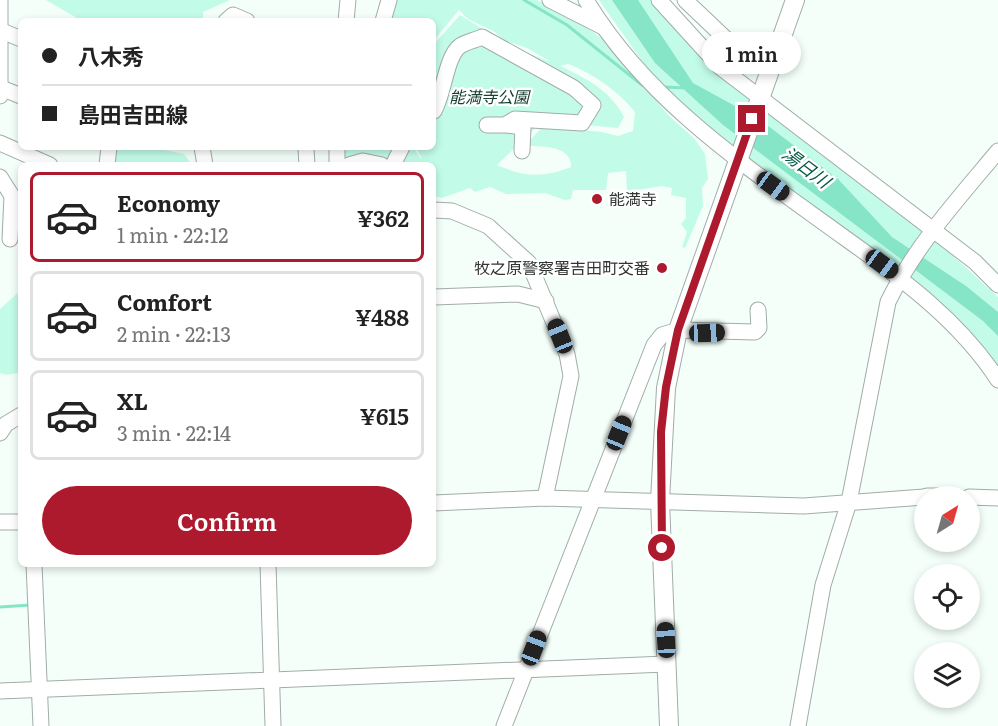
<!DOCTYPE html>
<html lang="en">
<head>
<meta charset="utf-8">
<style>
	:root { --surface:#fff; --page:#f6f6f6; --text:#222; --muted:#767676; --line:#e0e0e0; --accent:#ae1a2d }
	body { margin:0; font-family:Literata,"Noto Sans JP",serif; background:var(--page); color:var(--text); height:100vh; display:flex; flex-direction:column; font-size:22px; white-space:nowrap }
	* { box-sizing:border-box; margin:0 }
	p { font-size:20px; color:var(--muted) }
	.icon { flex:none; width:33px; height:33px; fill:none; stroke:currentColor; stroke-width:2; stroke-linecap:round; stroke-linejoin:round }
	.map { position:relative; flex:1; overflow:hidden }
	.drawer { position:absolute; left:18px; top:162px; width:418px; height:405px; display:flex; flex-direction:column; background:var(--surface); border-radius:9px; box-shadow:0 3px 9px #0003 }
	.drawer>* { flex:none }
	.banner { position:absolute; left:18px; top:18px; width:418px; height:132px; border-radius:9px; box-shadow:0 3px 9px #0003; display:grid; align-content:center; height:132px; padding:0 24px; background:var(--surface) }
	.needle { width:39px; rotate:37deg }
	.fabs { position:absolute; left:914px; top:486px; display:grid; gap:12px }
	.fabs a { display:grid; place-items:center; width:66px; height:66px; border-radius:50%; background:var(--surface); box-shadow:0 3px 9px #0003; font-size:30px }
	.end { position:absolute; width:27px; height:27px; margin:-14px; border:8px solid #ae1a2d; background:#fff; box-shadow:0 0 0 3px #fff }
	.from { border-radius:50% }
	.bubble { position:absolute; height:42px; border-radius:21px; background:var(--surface); box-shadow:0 3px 9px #0003; font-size:20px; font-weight:600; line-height:42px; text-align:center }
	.car { position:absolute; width:18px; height:36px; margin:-18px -9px; border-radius:8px; box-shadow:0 0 4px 2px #0007; background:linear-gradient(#222 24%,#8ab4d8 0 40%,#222 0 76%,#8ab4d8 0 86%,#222 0) }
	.banner b { display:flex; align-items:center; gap:21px; height:57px; font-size:22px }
	.banner b+b { border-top:2px solid var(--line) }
	.banner i { width:15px; height:15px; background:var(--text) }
	ul { padding:10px 0 0; list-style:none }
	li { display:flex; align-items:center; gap:18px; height:90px; margin:0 12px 9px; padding:0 12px; border:3px solid var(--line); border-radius:9px }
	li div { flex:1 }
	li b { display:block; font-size:22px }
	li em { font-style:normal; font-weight:600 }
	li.selected { border-color:var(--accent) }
	li>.icon { width:54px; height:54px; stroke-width:1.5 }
	.action { display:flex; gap:12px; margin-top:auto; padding:12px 24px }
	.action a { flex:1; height:69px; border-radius:36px; background:var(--accent); color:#fff; font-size:24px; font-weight:600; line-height:69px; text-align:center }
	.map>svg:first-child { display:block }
	.green { fill:#c2fce8; fill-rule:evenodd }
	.water { fill:#87e5c7 }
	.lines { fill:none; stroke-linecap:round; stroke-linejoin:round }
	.stream { stroke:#87e5c7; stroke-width:3 }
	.minor-casing { stroke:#a2aca8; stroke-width:17 }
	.major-casing { stroke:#a2aca8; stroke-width:20 }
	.minor { stroke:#fff; stroke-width:15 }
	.major { stroke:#fff; stroke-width:18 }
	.route { stroke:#ae1a2d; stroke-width:8 }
	.poi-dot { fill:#ae1a2d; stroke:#fff; stroke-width:2 }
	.labels { text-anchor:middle; stroke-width:5; stroke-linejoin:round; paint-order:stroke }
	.park-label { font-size:16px; font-style:italic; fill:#174135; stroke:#fff }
	.poi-label { font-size:16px; fill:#303533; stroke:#fff; text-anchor:start }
	.water-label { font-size:18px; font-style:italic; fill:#045744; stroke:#fff }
</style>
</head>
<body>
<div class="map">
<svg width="998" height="726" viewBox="0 0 998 726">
	<rect width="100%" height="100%" fill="#f4fffa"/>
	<g class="green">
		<path d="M46,0H230L203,12V21H82Z"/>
		<path d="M394,0H537L579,22L607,42L670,117L694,138L705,154L708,179L702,188L703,206L685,248L682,247L687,232L681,224L686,218V198L671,195L672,188L661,186L627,192L626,171L608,173L606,190H573L571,199L565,200L545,193L506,194L490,187L475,192L470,188L442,198L434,196V165H393L403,147H413L423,162L416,147H434V44L460,15L512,47L551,62L527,48L503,40L495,32L468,19L459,10L434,40V21H386ZM568,64C594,74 618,91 635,112L633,131L618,136L602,132L543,126L525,146C540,146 572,145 571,167C543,178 524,177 497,165L543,121L618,128L624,117C611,91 586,78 560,66Z"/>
		<path d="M599,0H660L709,66L902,209L998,297V372L900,277L668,98Z"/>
		<path d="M114,147H150L184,154L192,165H112Z"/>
		<path d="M334,147H394L385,165H336Z"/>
		<path d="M21,290V372C12,374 9,376 0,373V309Z"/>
	</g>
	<path class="water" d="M612,0H638L693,83L759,119L838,179L892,237L966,286L998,312V336L983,321L723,125L655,63Z"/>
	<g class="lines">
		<g class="stream">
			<path d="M524,0L567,25L642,85"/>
			<path d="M664,87L686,88"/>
			<path d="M0,607L31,605"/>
		</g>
		<g class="minor-casing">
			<g id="minor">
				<path d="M550,0L603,27"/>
				<path d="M586,0C648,103 750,169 845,238C901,278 960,321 998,380"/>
				<path d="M659,0L720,67L975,262L998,285"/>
				<path d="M685,0L745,57L769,70"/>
				<path d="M226,21L233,15L247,21"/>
				<path d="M346,21L348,0"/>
				<path d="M383,21L389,0"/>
				<path d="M2,31L21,39"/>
				<path d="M1,88L21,96"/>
				<path d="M0,96V0"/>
				<path d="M434,111C444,94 446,56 460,46C466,42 476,40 482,37L574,88L593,105L582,123L515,119L505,125H487"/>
				<path d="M507,125L523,127L522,151"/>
				<path d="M0,143L50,165"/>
				<path d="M202,147L205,165"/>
				<path d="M337,147V165"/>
				<path d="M306,149L307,165"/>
				<path d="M107,165L109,147"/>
				<path d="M349,165L363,161L382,165"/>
				<path d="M393,165L402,147"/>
				<path d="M0,177L12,196L10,239"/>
				<path d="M434,210L452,211L488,226L529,263L567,354L571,376L545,498"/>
				<path d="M434,297L518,294L546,301"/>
				<path d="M0,433L6,424L21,415"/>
				<path d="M927,496H941"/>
				<path d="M969,497L998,498"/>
				<path d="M434,503L545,498L804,506L924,497"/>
				<path d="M0,522H21"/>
				<path d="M34,564L41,726"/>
				<path d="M268,564L273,726"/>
				<path d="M0,691L666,664"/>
				<path d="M504,726L654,345L662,335L678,330L755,332L759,328L758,310"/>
				<path d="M798,726L823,585L849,502L888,302C915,246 958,199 998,151"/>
			</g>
		</g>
		<g class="major-casing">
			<path id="major" d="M669,726L660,501L666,388L678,330L795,0"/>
		</g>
		<use href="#minor" class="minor"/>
		<use href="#major" class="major"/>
	</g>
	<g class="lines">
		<path class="route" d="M662,548L661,432L666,387L678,330L752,119"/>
	</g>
	<g class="poi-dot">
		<circle cx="597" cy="199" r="6"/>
		<circle cx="662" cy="268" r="6"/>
	</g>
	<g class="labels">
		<g class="park-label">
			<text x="489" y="103">能満寺公園</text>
		</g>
		<g class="poi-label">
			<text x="609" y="205">能満寺</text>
			<text x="650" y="274" text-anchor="end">牧之原警察署吉田町交番</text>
		</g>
		<g class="water-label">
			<text transform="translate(806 168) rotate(37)" y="6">湯日川</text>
		</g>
	</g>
</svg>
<div class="fabs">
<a><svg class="needle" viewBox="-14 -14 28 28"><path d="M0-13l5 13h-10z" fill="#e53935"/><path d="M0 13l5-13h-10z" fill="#767676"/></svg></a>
<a><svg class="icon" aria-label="locate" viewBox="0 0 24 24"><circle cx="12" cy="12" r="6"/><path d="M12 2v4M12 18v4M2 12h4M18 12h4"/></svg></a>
<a><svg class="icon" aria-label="layers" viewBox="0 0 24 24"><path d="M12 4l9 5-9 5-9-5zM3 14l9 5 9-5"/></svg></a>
</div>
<i class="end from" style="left:662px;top:548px"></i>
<i class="end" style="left:752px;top:119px"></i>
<div class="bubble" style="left:702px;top:32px;width:99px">1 min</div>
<i class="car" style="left:773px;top:186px;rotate:126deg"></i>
<i class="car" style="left:882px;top:264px;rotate:126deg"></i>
<i class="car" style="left:707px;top:333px;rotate:88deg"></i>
<i class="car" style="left:560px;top:336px;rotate:338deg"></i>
<i class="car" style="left:619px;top:433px;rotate:22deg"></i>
<i class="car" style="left:666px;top:640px;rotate:357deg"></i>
<i class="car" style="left:534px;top:648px;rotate:21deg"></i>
<div class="banner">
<b><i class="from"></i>八木秀</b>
<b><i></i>島田吉田線</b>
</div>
<section class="drawer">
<ul>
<li class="selected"><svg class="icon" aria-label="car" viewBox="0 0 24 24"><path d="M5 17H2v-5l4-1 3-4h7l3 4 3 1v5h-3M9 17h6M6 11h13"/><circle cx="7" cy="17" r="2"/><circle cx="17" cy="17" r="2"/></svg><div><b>Economy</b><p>1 min · 22:12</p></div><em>¥362</em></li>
<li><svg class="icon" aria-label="car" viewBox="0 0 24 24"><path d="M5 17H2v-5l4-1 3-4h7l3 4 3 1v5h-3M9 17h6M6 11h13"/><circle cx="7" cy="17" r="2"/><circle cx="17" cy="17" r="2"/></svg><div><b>Comfort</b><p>2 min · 22:13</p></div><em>¥488</em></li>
<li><svg class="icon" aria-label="car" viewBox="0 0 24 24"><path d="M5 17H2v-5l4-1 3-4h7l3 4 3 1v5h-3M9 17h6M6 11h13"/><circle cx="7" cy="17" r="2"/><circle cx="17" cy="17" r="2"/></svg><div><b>XL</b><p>3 min · 22:14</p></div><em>¥615</em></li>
</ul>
<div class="action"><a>Confirm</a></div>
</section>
</div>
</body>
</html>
